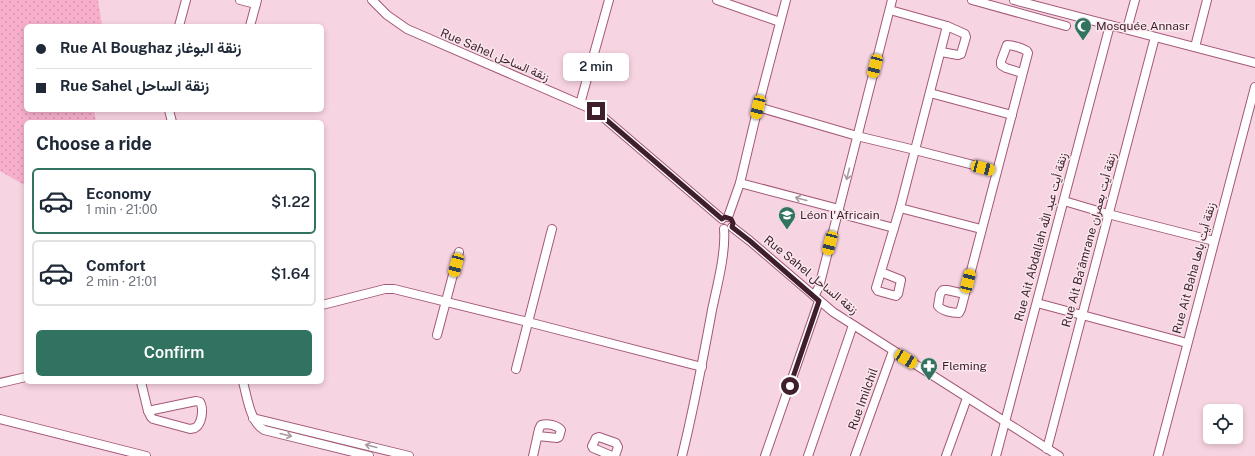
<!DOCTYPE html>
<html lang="en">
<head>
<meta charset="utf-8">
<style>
	:root { --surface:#fff; --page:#f6f6f7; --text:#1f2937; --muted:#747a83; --line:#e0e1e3; --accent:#317261 }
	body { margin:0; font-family:"Public Sans",Vazirmatn,sans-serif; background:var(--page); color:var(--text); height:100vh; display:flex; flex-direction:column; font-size:15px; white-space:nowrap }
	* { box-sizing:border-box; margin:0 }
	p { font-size:13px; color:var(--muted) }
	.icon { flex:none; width:22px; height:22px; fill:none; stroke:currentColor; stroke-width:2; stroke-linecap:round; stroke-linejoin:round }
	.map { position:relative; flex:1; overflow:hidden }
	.drawer { position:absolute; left:24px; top:120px; width:300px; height:264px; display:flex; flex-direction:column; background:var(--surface); border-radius:6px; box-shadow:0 2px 6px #0003 }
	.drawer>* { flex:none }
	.hud { position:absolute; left:24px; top:24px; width:300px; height:88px; border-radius:6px; box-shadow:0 2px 6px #0003; display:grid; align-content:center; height:88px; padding:0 12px; background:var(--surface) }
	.controls { position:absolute; left:1203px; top:404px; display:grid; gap:8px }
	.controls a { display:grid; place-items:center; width:40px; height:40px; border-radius:6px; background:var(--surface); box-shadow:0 2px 6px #0003; font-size:20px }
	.end { position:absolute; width:18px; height:18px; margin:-9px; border:5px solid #3f1f2c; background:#fff; box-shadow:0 0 0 2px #fff }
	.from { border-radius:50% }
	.bubble { position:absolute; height:28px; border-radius:6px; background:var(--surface); box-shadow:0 2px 6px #0003; font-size:13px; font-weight:600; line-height:28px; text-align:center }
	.car { position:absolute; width:12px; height:24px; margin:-12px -6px; border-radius:5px; box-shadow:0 0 3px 1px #0007; background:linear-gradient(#f5c518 24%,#345 0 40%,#f5c518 0 76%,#345 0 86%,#f5c518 0) }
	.hud b { display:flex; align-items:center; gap:14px; height:38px; font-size:15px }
	.hud b+b { border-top:1px solid var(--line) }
	.hud i { width:10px; height:10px; background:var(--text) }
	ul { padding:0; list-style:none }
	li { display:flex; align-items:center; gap:12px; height:66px; margin:0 8px 6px; padding:0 4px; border:2px solid var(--line); border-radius:6px }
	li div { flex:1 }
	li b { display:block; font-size:15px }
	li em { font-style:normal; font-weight:600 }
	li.active { border-color:var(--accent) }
	li>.icon { width:36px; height:36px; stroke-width:1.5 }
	h2 { padding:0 12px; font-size:18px; line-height:48px }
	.cta { display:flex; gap:8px; margin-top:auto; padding:8px 12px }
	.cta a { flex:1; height:46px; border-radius:6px; background:var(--accent); color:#fff; font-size:16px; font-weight:600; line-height:46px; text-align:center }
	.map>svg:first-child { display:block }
	.grass { fill:url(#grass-dots) }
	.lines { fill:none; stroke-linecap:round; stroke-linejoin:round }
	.minor-casing { stroke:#a45879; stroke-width:10 }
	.minor { stroke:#fff; stroke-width:8 }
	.oneway { stroke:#a99aa0 }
	.route { stroke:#3f1f2c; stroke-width:5 }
	.labels { text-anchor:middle; stroke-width:3; stroke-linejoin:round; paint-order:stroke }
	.poi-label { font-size:12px; fill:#3f1f2c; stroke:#f9e7ed; text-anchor:start }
	.street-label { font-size:12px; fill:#3f1f2c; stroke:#f9e7ed }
</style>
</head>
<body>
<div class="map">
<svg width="1255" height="456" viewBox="0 0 1255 456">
	<defs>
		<pattern id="grass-dots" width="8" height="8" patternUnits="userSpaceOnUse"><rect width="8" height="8" fill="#f7afcc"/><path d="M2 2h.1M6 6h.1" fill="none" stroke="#d596af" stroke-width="1.8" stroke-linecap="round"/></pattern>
	</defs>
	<rect width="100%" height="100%" fill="#f7d4e1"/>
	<path class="grass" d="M0,0H98L102,26H26V110H94L96,122H26V186L0,171Z"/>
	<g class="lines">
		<g class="minor-casing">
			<g id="minor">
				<path d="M240,0L256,4"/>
				<path d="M372,0L387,15L407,29L596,111L722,219"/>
				<path d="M717,0L780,22"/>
				<path d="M972,0L1066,26"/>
				<path d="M1014,0L1255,63"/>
				<path d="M890,10L947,26L965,34L966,37L961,54L958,55L941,52"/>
				<path d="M179,26L186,0"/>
				<path d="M250,26L257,0"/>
				<path d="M1127,29L1135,0"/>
				<path d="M1195,47L1207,0"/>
				<path d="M930,93L1012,115"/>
				<path d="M580,104L609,0"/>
				<path d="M758,107L857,136L915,150L997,171"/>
				<path d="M169,110L172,122"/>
				<path d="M740,183L839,209"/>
				<path d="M1064,201L1108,214L1214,241"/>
				<path d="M900,208L981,229"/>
				<path d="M838,213L894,228"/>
				<path d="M728,217L740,183L758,107L786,0"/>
				<path d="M732,227L750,241L833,312L1059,456"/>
				<path d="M881,272L901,280L898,294L896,296L878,291L876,288L900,208L947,26"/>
				<path d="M965,294L947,290H943L940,294L938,306C942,311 952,313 959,313L961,309L1028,53L1027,51C1022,48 1013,45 1007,45L1001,61V65L1006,68L1022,73"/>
				<path d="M814,296L819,287L892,0"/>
				<path d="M1037,303L1187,343"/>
				<path d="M322,305L385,289H394L528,322L702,367"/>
				<path d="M437,335L459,252"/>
				<path d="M516,369L552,229"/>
				<path d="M141,382L148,411"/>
				<path d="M243,382C247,396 250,422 264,430L369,456"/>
				<path d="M0,383L26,377"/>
				<path d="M196,401L200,402C204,409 202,424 195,428L190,429L153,419L151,417L148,411Z"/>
				<path d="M253,418L409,456"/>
				<path d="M0,419L146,456"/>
				<path d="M1047,449L1155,37"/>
				<path d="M533,456L539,429L541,425C547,423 557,425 561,430L559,437L557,438L538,436"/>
				<path d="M612,456L593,448L592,446L596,438L599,437L616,443L618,447L615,456"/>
				<path d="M682,456C694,408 703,359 712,310C717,286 726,253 724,229"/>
				<path d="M765,456L819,301"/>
				<path d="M808,456L853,325"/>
				<path d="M855,456L893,351"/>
				<path d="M946,456L967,398"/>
				<path d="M996,456L1110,25"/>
				<path d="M1158,456L1255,87"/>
			</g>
		</g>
		<use href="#minor" class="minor"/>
	</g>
	<defs><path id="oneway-shaft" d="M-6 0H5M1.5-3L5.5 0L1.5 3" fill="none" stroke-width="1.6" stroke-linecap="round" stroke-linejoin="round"/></defs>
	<g class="oneway">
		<use href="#oneway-shaft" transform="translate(848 174) rotate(104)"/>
		<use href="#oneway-shaft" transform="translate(801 199) rotate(-165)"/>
		<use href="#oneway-shaft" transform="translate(286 435) rotate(14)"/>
		<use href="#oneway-shaft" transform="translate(371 446) rotate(-166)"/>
	</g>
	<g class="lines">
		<path class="route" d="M596,111L722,219L725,217L731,219L733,223L732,227L750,241L819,301L790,386"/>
	</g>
	<defs>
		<g id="mosque-pin" transform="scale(0.9)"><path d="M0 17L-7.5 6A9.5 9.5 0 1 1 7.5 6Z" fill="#317261" stroke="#f9e7ed"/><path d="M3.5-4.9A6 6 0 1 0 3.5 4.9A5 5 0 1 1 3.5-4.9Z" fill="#fff"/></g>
		<g id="school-pin" transform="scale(0.9)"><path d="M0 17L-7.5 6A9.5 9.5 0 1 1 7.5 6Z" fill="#317261" stroke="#f9e7ed"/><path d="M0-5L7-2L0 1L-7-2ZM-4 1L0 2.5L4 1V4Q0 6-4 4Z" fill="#fff"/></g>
		<g id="pharmacy-pin" transform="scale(0.9)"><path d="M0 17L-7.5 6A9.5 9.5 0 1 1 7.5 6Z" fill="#317261" stroke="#f9e7ed"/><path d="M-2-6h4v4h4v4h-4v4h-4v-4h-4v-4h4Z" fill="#fff"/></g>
	</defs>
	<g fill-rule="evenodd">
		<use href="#mosque-pin" x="1083" y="26"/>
		<use href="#school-pin" x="787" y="215"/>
		<use href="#pharmacy-pin" x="929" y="366"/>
	</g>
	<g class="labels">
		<g class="poi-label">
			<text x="1096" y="30">Mosquée Annasr</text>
			<text x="800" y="219">Léon l'Africain</text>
			<text x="942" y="370">Fleming</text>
		</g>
		<g class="street-label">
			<text transform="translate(495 55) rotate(23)" y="4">Rue Sahel زنقة الساحل</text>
			<text transform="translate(1041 237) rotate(-75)" y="4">Rue Ait Abdallah زنقة أيت عبد الله</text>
			<text transform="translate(1089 240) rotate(-75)" y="4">Rue Ait Ba´âmrane زنقة أيت بعمران</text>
			<text transform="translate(1194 268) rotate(-75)" y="4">Rue Ait Baha زنقة أيت باها</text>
			<text transform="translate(811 275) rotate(39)" y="4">Rue Sahel زنقة الساحل</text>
			<text transform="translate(863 399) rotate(-70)" y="4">Rue Imilchil</text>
		</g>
	</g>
</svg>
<div class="controls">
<a><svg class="icon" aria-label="locate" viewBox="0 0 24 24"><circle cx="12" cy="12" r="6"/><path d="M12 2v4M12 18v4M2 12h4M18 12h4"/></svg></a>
</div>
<i class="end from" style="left:790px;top:386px"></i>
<i class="end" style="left:596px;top:111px"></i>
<div class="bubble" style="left:563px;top:53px;width:66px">2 min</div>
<i class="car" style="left:875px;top:66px;rotate:195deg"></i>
<i class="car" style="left:758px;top:107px;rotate:193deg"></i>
<i class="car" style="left:983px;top:168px;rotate:105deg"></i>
<i class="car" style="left:830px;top:243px;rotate:194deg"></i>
<i class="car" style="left:456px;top:265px;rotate:195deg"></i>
<i class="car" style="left:968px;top:281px;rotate:14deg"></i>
<i class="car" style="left:906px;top:359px;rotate:122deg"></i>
<div class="hud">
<b><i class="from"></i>Rue Al Boughaz زنقة البوغاز</b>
<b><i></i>Rue Sahel زنقة الساحل</b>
</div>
<section class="drawer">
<h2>Choose a ride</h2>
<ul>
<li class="active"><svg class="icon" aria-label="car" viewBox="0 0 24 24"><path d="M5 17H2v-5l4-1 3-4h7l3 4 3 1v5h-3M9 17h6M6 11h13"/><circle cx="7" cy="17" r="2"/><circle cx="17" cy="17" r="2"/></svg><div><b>Economy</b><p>1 min · 21:00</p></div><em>$1.22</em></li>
<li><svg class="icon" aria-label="car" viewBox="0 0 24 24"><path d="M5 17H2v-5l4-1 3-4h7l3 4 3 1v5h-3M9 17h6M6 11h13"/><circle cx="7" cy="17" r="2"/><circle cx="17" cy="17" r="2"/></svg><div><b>Comfort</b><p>2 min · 21:01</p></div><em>$1.64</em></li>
</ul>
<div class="cta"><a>Confirm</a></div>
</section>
</div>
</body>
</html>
